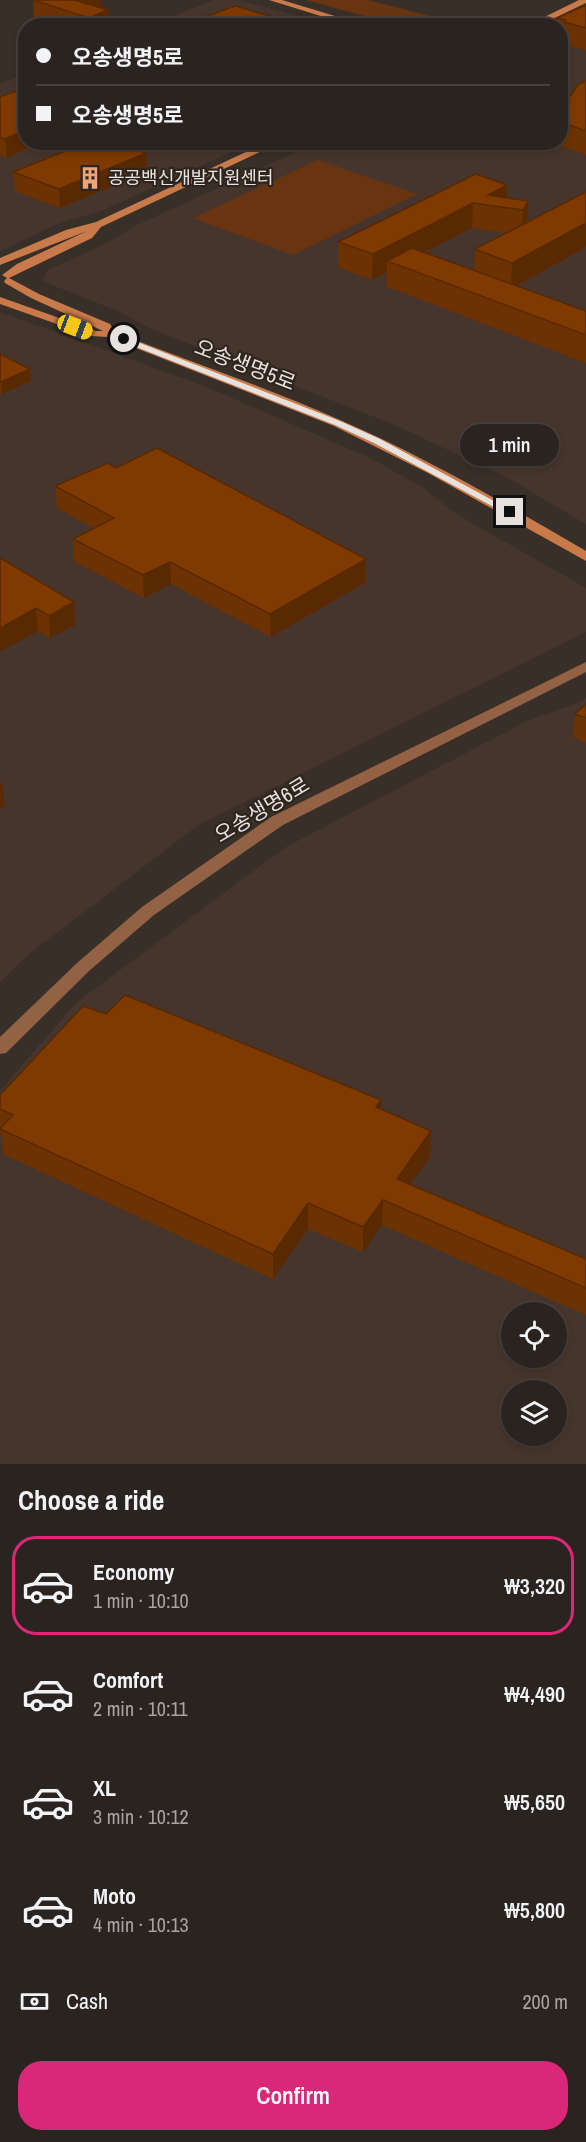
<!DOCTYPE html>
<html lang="en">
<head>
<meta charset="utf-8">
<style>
	:root { --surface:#2b231f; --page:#332b28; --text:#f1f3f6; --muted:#a6a4a4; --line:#47403d; --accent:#db2777 }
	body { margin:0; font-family:"Archivo Narrow","Noto Sans KR",sans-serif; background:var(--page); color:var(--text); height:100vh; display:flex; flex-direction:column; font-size:22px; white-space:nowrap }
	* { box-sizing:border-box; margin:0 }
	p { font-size:20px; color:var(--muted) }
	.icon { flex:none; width:33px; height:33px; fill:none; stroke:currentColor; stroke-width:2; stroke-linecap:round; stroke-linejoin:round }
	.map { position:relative; height:1464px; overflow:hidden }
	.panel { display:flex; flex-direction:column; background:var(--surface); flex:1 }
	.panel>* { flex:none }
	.banner { position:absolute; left:18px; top:18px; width:550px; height:132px; border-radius:24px; box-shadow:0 3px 9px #0003,0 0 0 2px var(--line); display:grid; align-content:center; height:132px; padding:0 18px; background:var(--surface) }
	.buttons { position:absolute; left:501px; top:1302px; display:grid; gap:12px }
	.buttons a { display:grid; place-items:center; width:66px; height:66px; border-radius:50%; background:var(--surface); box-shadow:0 3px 9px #0003,0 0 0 2px var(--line); font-size:30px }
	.end { position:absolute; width:27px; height:27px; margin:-14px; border:8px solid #e8e2de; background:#111; box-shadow:0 0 0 3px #111 }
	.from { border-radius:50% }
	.bubble { position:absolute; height:42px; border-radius:21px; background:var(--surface); box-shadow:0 3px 9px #0003,0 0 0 2px var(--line); font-size:20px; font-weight:600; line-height:42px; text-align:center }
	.car { position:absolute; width:18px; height:36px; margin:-18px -9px; border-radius:8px; box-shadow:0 0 4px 2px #0007; background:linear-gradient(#f5c518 24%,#345 0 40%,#f5c518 0 76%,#345 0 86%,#f5c518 0) }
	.banner b { display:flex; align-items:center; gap:21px; height:57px; font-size:22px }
	.banner b+b { border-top:2px solid var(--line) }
	.banner i { width:15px; height:15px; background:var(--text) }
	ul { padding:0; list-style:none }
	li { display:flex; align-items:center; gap:18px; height:99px; margin:0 12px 9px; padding:0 6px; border:3px solid transparent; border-radius:24px }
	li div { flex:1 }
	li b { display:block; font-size:22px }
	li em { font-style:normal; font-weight:600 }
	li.active { border-color:var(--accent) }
	li>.icon { width:54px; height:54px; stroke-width:1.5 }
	h2 { padding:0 18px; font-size:27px; line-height:72px }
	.pay { display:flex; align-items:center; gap:15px; height:66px; padding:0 18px; font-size:22px }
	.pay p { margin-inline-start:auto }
	.action { display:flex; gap:12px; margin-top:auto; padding:12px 18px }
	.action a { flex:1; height:69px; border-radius:24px; background:var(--accent); color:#fff; font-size:24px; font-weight:600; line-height:69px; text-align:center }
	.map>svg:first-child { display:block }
	.built { fill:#46352c; fill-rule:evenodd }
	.green { fill:#693511 }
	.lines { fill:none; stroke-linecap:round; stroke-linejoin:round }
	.street { fill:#936144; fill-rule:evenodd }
	.secondary { fill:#c97a4a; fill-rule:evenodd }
	.wall { fill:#6d3202; fill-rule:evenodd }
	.shaded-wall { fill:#592901 }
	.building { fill:#7f3a02; stroke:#592901; stroke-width:1.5 }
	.route { fill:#e8e2de }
	.labels { text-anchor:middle; stroke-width:4.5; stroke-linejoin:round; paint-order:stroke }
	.far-poi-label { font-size:18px; fill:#e8e2de; stroke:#2f251f; text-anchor:start }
	.street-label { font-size:21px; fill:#e8e2de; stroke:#2f251f }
</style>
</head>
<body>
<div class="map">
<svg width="586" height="1464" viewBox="0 0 586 1464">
	<rect width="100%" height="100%" fill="#392f29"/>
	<g class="built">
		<path d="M214,0H240L329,25L148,26Z"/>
		<path d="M586,22V524L510,479L397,426L149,328L120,312L42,281L48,270L105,244L137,225L316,143L561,142V34Z"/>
		<path d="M25,74L26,142L251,143L101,211L60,223L0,251V84Z"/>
		<path d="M0,312L207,387L372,459L424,488L456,514L586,588V632L197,826L30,953L0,982Z"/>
		<path d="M586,698V1464H0V1091L77,1002L286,847L527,721L575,704ZM512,1312H556V1358H512ZM512,1390H556V1436H512Z"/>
	</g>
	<g class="green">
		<path d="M306,0H368L465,25H397Z"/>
		<path d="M318,160L417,194L293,255L193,218Z"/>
	</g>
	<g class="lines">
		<path class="street" d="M586,662V672L283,825L154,915L89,971L6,1053L0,1054V1037L77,963L142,907L271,817Z"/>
		<g class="secondary">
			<path d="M269,0H282L368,26H353Z"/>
			<path d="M579,0H586V3L538,26H526Z"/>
			<path d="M267,142H281L101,227L92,238L9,278L39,294L110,324L115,332C190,362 266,387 340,420C425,457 506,504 586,551V561L428,473L334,426L108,337L91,336L0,304V297L96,331H103L31,298L5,283L4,281L7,278L2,275L17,264L87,231L0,265V258L66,230L96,222Z"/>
		</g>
	</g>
	<g class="wall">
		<path d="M33,0L101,8L108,10L109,26H45L34,22Z"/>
		<path d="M586,5V50L562,44V42H561V26H557V18Z"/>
		<path d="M586,81V155L550,142H561V110L567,107Z"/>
		<path d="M0,97L26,142H41L7,158L0,155Z"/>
		<path d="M197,142H229L226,144L207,146Z"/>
		<path d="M13,172H147L60,208L15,191Z"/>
		<path d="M507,185L506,198L528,201L527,222L586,192V247L517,286L586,311V363L386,286L387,272L372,280L338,267V242ZM472,228L506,233L475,249L474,270L425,252Z"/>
		<path d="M0,354L31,381L2,394L0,393Z"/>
		<path d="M116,468L366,559V582L271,637L171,584L144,598L74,561L73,539L94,528L57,508L55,486Z"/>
		<path d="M0,558L75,625L50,638L38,631Z"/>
		<path d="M586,704V743L573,737L575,714Z"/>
		<path d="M0,1095L380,1110L430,1157L410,1184L586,1259V1315L382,1225L363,1252L308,1229L273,1279L3,1154L1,1133H0Z"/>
	</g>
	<g class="shaded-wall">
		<path d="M73,0H101L102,11Z"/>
		<path d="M108,10L109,26H89V18Z"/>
		<path d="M280,19V26H265Z"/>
		<path d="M26,130V142H41L7,158L5,139Z"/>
		<path d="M207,142H229L226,144L207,146Z"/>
		<path d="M146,153L147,172L60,208L59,189Z"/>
		<path d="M507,185L506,208L488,195Z"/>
		<path d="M528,201L527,226L521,235L523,210Z"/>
		<path d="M473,203L472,228L399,265L387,261V272L372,280L373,254Z"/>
		<path d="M586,223V247L511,289L512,263Z"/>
		<path d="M30,369L31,381L2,394L1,382Z"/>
		<path d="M366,559V582L271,637L270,614Z"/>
		<path d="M170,562L171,584L144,598L143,575Z"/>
		<path d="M74,602L75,625L50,638L49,616Z"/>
		<path d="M36,608L38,631L0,652V628Z"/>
		<path d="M2,782L5,806L0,809V783Z"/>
		<path d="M381,1100L380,1125L376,1107Z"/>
		<path d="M431,1131L430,1157L396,1204L397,1179Z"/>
		<path d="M383,1200L382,1225L363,1252V1227Z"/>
		<path d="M308,1203V1229L273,1279V1254Z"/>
	</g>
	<g class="building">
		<path d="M33,0H74L108,10L89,18Z"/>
		<path d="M586,5V28L564,22L566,20L557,18Z"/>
		<path d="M235,6L280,19L265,26H182Z"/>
		<path d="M349,19L370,26H334Z"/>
		<path d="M586,81V131L561,122V110L567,107L568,99L579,84Z"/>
		<path d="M21,89L26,91V130L5,139L0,137V97Z"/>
		<path d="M88,142H114L146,153L59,189L13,172Z"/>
		<path d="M476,174L507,185L488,195L528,201L523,210L473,203L373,254L338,242Z"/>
		<path d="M586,192V223L512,263L475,249Z"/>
		<path d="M412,248L586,311V335L387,261Z"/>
		<path d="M0,354L30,369L1,382H0Z"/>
		<path d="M157,448L366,559L270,614L170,562L143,575L73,539L114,518L55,486L108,463L116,468Z"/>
		<path d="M0,558L74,602L49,616L36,608L0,628Z"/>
		<path d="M586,704V718L575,714Z"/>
		<path d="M125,995L381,1100L376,1107L431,1131L397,1179L586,1259V1288L383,1200L363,1227L308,1203L273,1254L0,1129L13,1115L0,1109V1095L83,1006L106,1014Z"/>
	</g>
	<path class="route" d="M121,338H127L340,421L380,439L514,512L507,514L374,443L335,425L121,341Z"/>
	<defs>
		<g id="building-bare" transform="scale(1.8)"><path d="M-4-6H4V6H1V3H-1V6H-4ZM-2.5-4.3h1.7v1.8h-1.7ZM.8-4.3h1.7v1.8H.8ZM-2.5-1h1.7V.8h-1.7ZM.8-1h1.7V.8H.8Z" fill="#efa377" stroke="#2f251f" stroke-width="2.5" paint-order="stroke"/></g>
	</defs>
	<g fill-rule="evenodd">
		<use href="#building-bare" x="90" y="178"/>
	</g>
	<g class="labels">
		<g class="far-poi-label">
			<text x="108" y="184">공공백신개발지원센터</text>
		</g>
		<g class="street-label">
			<text transform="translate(245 365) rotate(21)" y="7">오송생명5로</text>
			<text transform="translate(262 810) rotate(-31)" y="7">오송생명6로</text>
		</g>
	</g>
</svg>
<div class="buttons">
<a><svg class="icon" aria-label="locate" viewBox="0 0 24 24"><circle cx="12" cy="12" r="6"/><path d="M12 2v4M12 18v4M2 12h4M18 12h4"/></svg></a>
<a><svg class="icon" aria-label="layers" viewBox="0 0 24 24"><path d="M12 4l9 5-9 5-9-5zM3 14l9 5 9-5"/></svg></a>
</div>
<i class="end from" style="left:124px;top:339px"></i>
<i class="end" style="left:510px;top:512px"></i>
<div class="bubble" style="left:460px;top:424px;width:99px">1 min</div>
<i class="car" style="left:75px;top:327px;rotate:111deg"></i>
<div class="banner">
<b><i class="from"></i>오송생명5로</b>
<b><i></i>오송생명5로</b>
</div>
</div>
<section class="panel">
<h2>Choose a ride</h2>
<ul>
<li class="active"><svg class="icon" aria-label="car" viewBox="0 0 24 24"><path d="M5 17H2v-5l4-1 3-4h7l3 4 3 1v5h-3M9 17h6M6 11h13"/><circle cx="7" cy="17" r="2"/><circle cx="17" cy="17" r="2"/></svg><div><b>Economy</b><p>1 min · 10:10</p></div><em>₩3,320</em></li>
<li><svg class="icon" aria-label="car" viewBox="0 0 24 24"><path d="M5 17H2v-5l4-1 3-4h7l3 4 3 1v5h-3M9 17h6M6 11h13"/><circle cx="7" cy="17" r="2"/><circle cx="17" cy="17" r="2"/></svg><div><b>Comfort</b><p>2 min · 10:11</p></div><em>₩4,490</em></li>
<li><svg class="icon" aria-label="car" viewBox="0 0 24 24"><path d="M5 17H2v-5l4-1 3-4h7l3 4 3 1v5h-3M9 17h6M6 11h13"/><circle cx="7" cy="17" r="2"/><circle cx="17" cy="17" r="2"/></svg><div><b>XL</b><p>3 min · 10:12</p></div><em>₩5,650</em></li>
<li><svg class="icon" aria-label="car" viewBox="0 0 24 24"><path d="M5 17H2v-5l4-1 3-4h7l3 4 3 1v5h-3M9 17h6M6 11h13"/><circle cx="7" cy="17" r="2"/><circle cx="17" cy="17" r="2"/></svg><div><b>Moto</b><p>4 min · 10:13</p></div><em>₩5,800</em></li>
</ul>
<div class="pay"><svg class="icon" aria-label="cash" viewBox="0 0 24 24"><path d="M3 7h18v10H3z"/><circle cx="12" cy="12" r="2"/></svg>Cash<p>200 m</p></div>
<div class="action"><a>Confirm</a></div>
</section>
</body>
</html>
